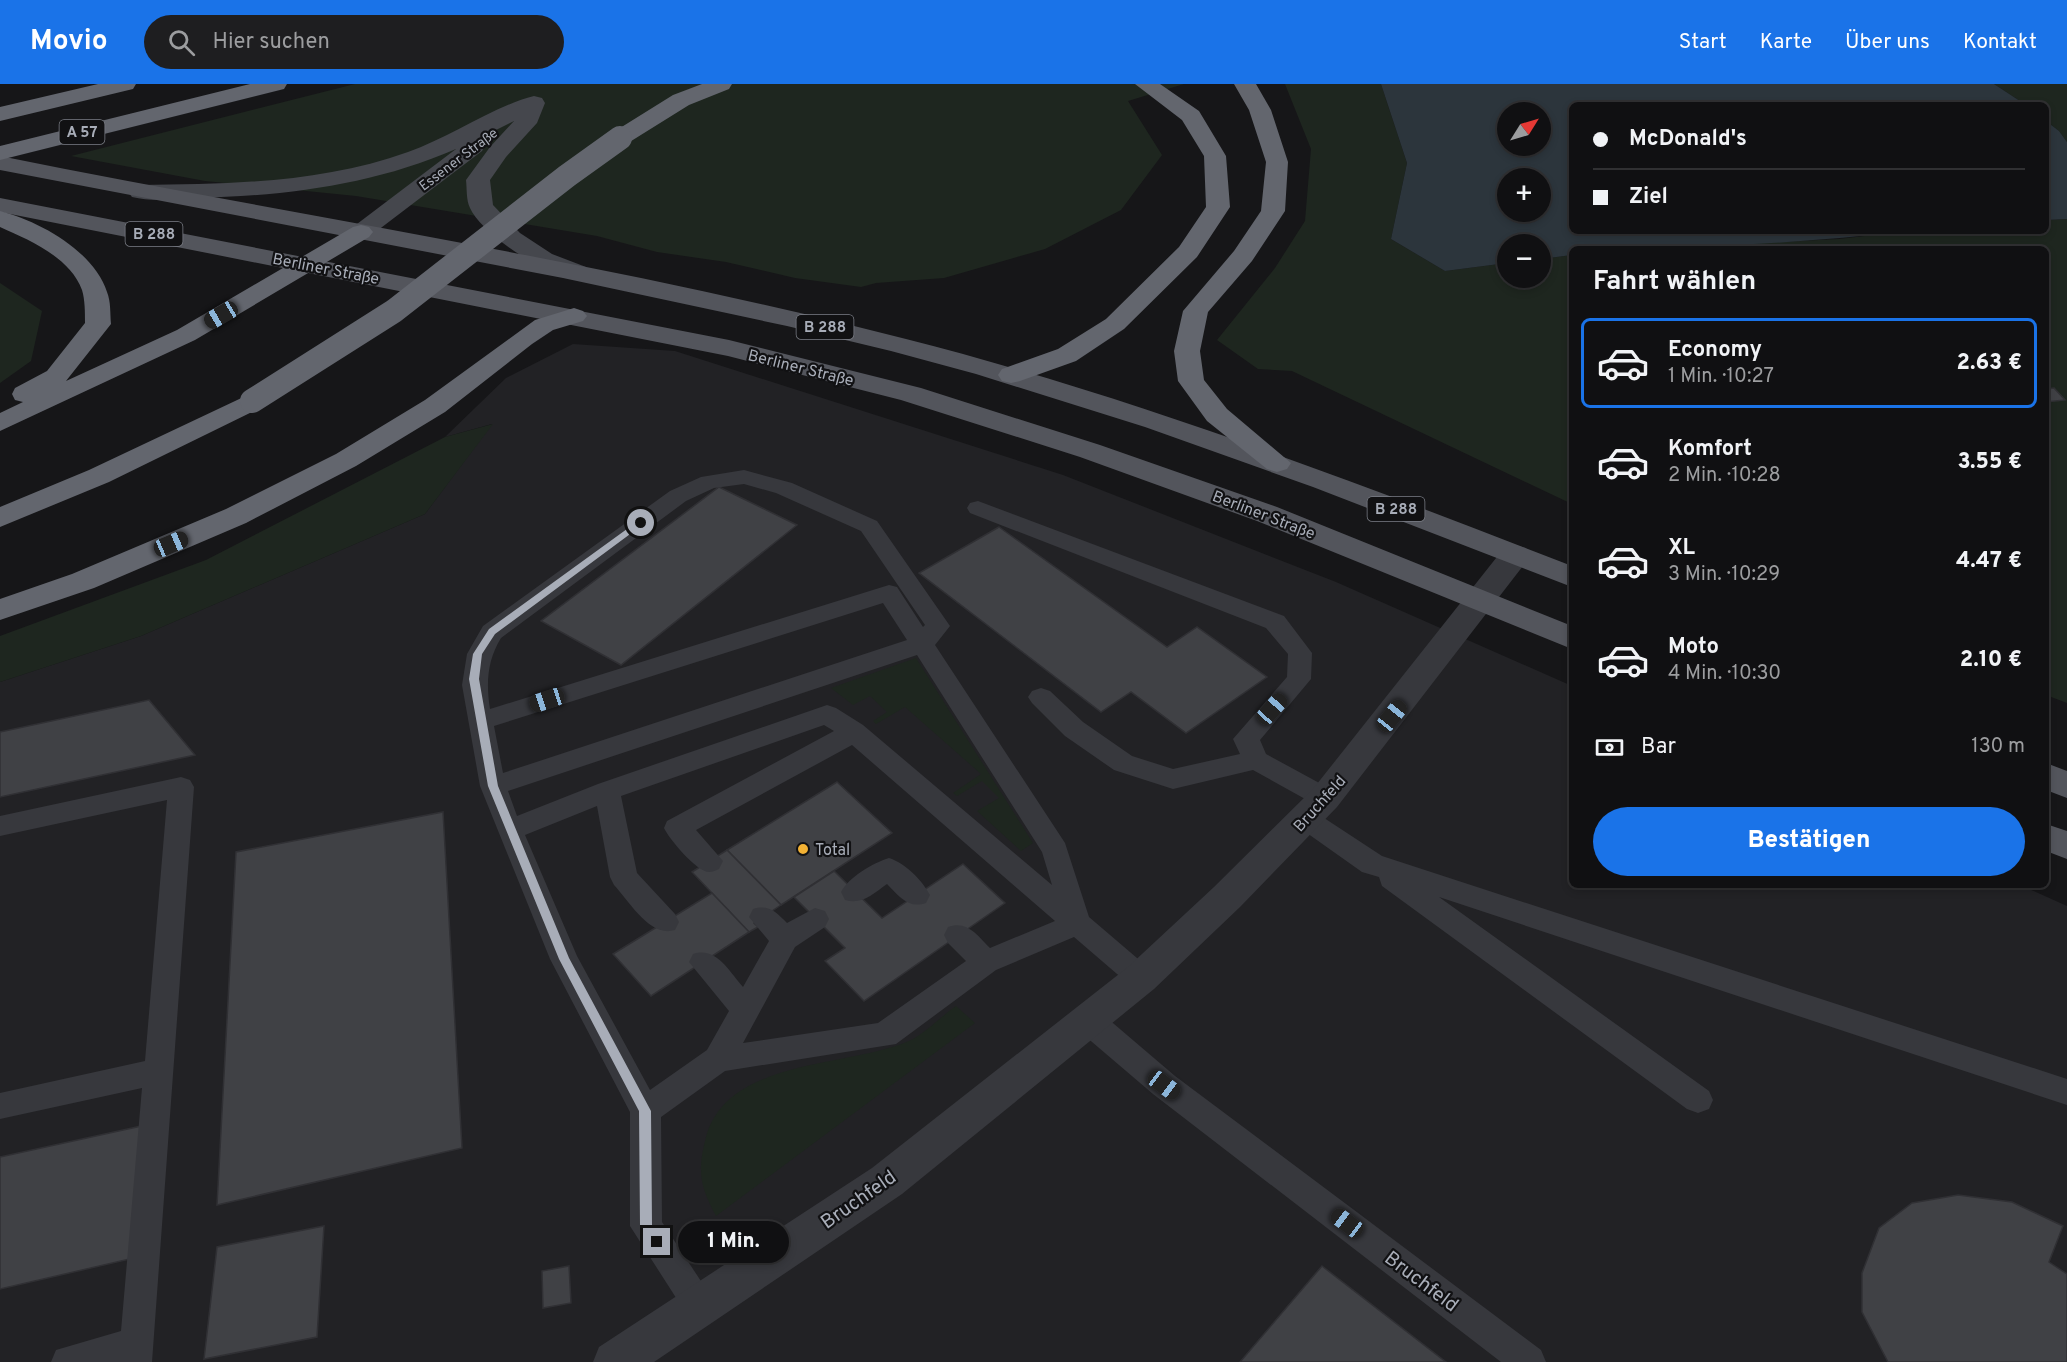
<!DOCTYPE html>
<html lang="de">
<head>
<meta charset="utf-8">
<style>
	:root { --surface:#101012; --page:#1e1e20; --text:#f1f3f6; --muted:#9c9d9f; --line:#303032; --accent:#1a73e8 }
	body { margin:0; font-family:Overpass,sans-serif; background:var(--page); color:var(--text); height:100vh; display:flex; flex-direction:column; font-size:22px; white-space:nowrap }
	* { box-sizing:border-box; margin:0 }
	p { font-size:20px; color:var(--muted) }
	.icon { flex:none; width:33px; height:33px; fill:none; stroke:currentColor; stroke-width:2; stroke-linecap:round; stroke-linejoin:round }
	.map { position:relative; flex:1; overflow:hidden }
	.sheet { position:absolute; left:1569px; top:162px; width:480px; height:642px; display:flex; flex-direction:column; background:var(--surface); border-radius:9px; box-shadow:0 3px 9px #0003,0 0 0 2px var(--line) }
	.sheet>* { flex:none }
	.hud { position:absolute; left:1569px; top:18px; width:480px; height:132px; border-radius:9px; box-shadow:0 3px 9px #0003,0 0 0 2px var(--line); display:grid; align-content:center; height:132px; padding:0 24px; background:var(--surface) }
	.needle { width:39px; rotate:53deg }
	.tools { position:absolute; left:1497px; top:18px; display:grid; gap:12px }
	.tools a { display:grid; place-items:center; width:54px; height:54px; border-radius:50%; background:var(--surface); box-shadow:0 3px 9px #0003,0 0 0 2px var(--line); font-size:30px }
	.end { position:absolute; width:27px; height:27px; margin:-14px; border:8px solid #a8adb8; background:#111; box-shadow:0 0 0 3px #111 }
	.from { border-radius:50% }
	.bubble { position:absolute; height:42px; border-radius:21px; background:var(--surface); box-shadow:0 3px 9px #0003,0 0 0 2px var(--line); font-size:20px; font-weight:800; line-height:42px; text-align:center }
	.car { position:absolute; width:18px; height:36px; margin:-18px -9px; border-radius:8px; box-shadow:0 0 4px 2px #0007; background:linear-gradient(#222 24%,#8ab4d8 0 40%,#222 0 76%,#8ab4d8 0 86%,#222 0) }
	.hud b { display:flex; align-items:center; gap:21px; height:57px; font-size:22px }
	.hud b+b { border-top:2px solid var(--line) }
	.hud i { width:15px; height:15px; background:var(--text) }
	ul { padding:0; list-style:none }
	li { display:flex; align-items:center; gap:18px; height:90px; margin:0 12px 9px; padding:0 12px; border:3px solid transparent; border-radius:9px }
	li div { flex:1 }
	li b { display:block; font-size:22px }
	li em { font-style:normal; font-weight:800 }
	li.selected { border-color:var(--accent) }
	li>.icon { width:54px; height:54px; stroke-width:1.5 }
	h2 { padding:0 24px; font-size:27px; line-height:72px }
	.pay { display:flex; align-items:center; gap:15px; height:66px; padding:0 24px; font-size:22px }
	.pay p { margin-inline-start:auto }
	.primary-button { display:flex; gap:12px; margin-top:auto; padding:12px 24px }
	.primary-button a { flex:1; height:69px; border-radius:36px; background:var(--accent); color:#fff; font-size:24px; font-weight:800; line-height:69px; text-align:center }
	header { display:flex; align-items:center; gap:36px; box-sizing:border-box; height:84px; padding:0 30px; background:var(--accent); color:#fff }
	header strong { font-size:28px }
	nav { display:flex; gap:33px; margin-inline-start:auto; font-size:21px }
	.search { width:420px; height:54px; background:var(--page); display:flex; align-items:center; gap:15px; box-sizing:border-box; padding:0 21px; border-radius:33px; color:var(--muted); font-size:22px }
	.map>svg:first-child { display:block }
	.built { fill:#222225 }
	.green { fill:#1e261f }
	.water { fill:#2c353c; fill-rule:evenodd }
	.building { fill:#404145; stroke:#303034; stroke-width:1.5 }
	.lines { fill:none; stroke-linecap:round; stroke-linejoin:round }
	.lane { fill:#37383d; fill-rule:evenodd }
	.street { fill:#37383d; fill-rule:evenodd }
	.secondary { fill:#45474d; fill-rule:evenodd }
	.primary { fill:#53555c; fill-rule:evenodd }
	.highway { fill:#63666e; fill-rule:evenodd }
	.highway-bridge { stroke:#63666e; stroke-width:24 }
	.route { fill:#a8adb8 }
	.poi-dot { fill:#f2b134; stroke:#111113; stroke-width:2 }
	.labels { text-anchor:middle; stroke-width:4.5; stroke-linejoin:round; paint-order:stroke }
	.far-street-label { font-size:14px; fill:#a8adb8; stroke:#111113 }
	.shield { fill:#111113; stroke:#7b7e86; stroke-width:1.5 }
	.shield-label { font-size:15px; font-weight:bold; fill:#a8adb8 }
	.street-label { font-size:16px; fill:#a8adb8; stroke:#111113 }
	.poi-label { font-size:16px; fill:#a8adb8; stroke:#111113; text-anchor:start }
	.near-street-label { font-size:20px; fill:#a8adb8; stroke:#111113 }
</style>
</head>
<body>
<header>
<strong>Movio</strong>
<div class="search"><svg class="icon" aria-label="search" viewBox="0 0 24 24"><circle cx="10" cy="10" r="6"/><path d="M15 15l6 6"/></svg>Hier suchen</div>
<nav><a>Start</a><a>Karte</a><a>Über uns</a><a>Kontakt</a></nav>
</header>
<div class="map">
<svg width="2067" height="1278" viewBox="0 0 2067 1278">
	<rect width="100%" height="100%" fill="#161618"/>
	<path class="built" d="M573,260L675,267L1063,391L1336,498L1572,602V801H2020L2067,822V1278H0V598L141,552L425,430L492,340L445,353L506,294Z"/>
	<g class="green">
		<path d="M355,0H1184L1128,17L1162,71L1121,126L1045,165L944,194L876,199L861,203L795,194L726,178L657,168L597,152L356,112L205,97L71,72Z"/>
		<path d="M1285,0H1381L1407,79L1391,155L1445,187L1507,179L1508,194H1540L1541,175L1572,171V420L1292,287L1258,285L1217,256L1275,184L1305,137L1311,65Z"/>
		<path d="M1994,0H2067V58L2059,47L2046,37V21H2026Z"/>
		<path d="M2067,135V619L2046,611V165H1631L1839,155L1907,147H2046V136Z"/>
		<path d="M0,199L42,227L31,277L0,299Z"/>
		<path d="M493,340L425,430L141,552L0,598V552L206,476L445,353Z"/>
		<path d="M916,574L1033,759L1021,767L977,727L999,714L982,697L957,712L953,709L981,690L905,623L876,640L873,637L887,628L870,612L853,621L831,604Z"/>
		<path d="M956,922L975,939L716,1132C700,1102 697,1088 706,1053C727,976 843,983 904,959C922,953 940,933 956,922Z"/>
	</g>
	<g class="water">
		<path d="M1381,0H1994L2026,21H1572V147H1907C1796,160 1684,165 1572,165V171L1541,175L1540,160H1508L1507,179L1445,187L1391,155L1407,79ZM1508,28H1540V62H1508ZM1508,94H1540V128H1508Z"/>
		<path d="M2046,37L2059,47L2067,58V135L2046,136Z"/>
	</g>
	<g class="building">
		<path d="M2054,304L2065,316L2046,318V305Z"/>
		<path d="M719,403L797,441L621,581L541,537Z"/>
		<path d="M999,443L1167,563L1197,543L1267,593L1186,649L1131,608L1101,628L919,489Z"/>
		<path d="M149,616L195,671L0,713V648Z"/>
		<path d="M837,698L892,749L781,821L727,766Z"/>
		<path d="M443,728L462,1064L217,1121L236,768Z"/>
		<path d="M727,766L781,821L754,839L758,843L749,848L692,788Z"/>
		<path d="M963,780L1005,819L864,917L825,877L845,864L794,813L834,787L882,834Z"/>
		<path d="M712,809L749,848L651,912L613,870Z"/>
		<path d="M146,1041L134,1174L0,1205V1073Z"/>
		<path d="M1958,1111L2012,1118L2063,1142L2049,1178L2067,1190V1278H1888L1862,1228V1189L1879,1144L1912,1119Z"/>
		<path d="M324,1142L317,1253L204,1275L217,1163Z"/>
		<path d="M569,1182L571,1219L543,1224L542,1187Z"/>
		<path d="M1322,1182L1446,1278H1240Z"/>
	</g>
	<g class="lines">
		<g class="lane">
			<path d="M744,386L792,399L877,437L950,542L935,561L1065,759L1089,833L1151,886L1156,894L1151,902L1141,906L1131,902L1074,853L996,886L896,960L725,987L661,1033L662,1138L718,1223L713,1234L701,1239L689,1234L630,1142V1028L550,875L480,702L462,601L467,570L483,542L670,407L701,393ZM744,400L776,409L861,447L925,541L923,543L897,503L889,501L490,625C486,599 487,577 501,554L686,417L714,404ZM883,519L907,556L503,689L494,642ZM917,571L1042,768L1052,801L863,641L836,624L827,621L598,700L517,732L508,707ZM824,641L834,647L667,737L664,744C669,755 697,788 709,788C713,788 716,786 719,785L723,777L696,746L852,661L1055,837L990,864C977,851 967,836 948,843L944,851L948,859L966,877L878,939L743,959L795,863L825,843L829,835L825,827L815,824L787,839C776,828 769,820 753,825L749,833L769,857L743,903C729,887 716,862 693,870L689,878L729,927L707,966L650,1006L577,872L525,751L597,722L610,793L614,801C630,818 650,854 675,846L679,838L675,830L637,789L621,712Z"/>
			<path d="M978,417L1284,532L1312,569L1311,595L1260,656L1266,670L1334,707L1338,714L1334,721L1325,724L1316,721L1253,686L1173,705L1114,686L1065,652L1032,619L1028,613L1032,607L1041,604L1050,607L1083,638L1132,672L1173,685L1240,670L1233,655L1287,593L1288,570L1266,544L970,429L967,424L970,419Z"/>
			<path d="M181,693L190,696L194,703L152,1278H51L56,1266L121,1247L142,1004L0,1035V1009L145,977L167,716L0,752V732Z"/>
			<path d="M1306,725L1315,728L1382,772L2067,995V1021L1439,813L1709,1007L1713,1016L1709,1025L1698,1029L1687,1025L1382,802L1379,793L1362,788L1297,742L1293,735L1297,728Z"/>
			<path d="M889,774C905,779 922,796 930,811L926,819C908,825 900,813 887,800C873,810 862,821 845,816L841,808C849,793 873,779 889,774Z"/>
			<path d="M1089,925L1100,928L1175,992L1541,1266L1546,1278H1501L1153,1010L1078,946L1074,937L1078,928Z"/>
		</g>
		<path class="street" d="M1515,461L1526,464L1530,471L1526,478L1337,723L1240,823L1154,905L902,1110L654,1278H593L599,1263L872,1084L1128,883L1214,803L1313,705L1504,464Z"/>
		<path class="secondary" d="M534,12L542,14L545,19L537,39L506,73L490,96L493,121L520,149L552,170L586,183L589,188L586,193C556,201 482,151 470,124C466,116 467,104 466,96L490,63L514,37L476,56L482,57L485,62L482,67L369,153L361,155L353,153L349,148L353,143L456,65C373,101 285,112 196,114C175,115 152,118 132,113L128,108L132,103L140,101C230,100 322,99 408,68C449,54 494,22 534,12Z"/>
		<g class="primary">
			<path d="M0,72C302,133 608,178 906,255C1134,313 1353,397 1572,482V503L1313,403L1145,343L976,290L891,267L787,242L563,194L0,86Z"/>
			<path d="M0,114L729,256L921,304L1100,361L1277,423L1572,542V565L1257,437L1080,373L901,316L728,272L0,128Z"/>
			<path d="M2046,679L2067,687V714L2046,706Z"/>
			<path d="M2046,740L2067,747V775L2046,767Z"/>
		</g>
		<g class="highway">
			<path d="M98,0H136L133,5L0,37V23Z"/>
			<path d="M250,0H287L284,5L0,76V62Z"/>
			<path d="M702,0H732L729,5L689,21L628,59H612L609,54L612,49L673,11Z"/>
			<path d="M1135,0H1160L1199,27L1226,72L1230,123L1197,173L1124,245L1076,277L1020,297L1011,299L1002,297L998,291L1002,285L1058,265L1106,235L1179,163L1206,123L1204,72L1182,36Z"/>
			<path d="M1234,0H1256L1271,26L1288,78L1285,127L1252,177L1208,228L1200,267L1204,296L1227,325L1291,379L1287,385L1277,388L1267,385L1207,337L1178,297L1174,267L1183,227L1234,167L1261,127L1266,78L1249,26Z"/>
			<path d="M0,127C39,137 94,167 107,208C111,218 110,229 111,240L66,297L177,246L353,143L361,141L369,143L373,148L369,153L195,256L0,347V329L23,318L15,316L12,310L15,304L47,287L85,239C85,228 85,216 82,206C70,173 29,156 0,143Z"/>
			<path d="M574,224L583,227L587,232L583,237L553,246L532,260L445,328L356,382L246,439L94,504L0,536V515L72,490L226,425L336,370L425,316L535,236Z"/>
			<path d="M252,309L262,311L266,317L262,323L109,398L0,443V423L89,386Z"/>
		</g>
		<path class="highway-bridge" d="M252,317L394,227L567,92L620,54"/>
	</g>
	<path class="route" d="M638,437L645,439L495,550L482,570L479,595L498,702L569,874L651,1027L652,1141L663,1158L657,1164L652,1162L640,1142L639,1027L559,875L488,702L469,595L473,570L489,545Z"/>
	<circle class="poi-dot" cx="803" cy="765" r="6"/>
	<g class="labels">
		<g class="far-street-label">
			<text transform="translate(458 75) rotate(-37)" y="5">Essener Straße</text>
		</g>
		<g class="shield">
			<rect x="59.5" y="36" width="45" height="24" rx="4.5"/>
			<rect x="125.5" y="138" width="57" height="24" rx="4.5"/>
			<rect x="796.5" y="231" width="57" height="24" rx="4.5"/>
			<rect x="1367.5" y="413" width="57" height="24" rx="4.5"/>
		</g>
		<g class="shield-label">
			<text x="82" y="53">A 57</text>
			<text x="154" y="155">B 288</text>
			<text x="825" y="248">B 288</text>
			<text x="1396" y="430">B 288</text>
		</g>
		<g class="street-label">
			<text transform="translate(326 184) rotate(11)" y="6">Berliner Straße</text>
			<text transform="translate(801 283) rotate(14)" y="6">Berliner Straße</text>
			<text transform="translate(1264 430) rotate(21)" y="6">Berliner Straße</text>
			<text transform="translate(1319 719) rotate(-48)" y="6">Bruchfeld</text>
		</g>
		<g class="poi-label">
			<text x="815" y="771">Total</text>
		</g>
		<g class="near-street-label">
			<text transform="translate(858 1115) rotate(-35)" y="7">Bruchfeld</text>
			<text transform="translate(1422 1197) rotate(37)" y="7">Bruchfeld</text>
		</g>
	</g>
</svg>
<div class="tools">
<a><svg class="needle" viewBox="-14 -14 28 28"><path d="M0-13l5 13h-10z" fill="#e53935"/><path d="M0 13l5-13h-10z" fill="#9c9d9f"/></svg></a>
<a>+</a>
<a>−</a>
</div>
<i class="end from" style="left:641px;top:439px"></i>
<i class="end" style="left:657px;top:1158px"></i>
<div class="bubble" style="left:678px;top:1137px;width:111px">1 Min.</div>
<i class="car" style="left:221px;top:231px;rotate:240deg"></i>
<i class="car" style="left:171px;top:460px;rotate:67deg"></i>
<i class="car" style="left:547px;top:616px;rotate:252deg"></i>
<i class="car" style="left:1272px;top:625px;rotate:42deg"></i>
<i class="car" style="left:1392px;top:632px;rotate:39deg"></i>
<i class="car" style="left:1164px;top:1001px;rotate:127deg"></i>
<i class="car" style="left:1347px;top:1139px;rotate:307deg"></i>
<div class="hud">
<b><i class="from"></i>McDonald's</b>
<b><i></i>Ziel</b>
</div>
<section class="sheet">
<h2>Fahrt wählen</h2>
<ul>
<li class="selected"><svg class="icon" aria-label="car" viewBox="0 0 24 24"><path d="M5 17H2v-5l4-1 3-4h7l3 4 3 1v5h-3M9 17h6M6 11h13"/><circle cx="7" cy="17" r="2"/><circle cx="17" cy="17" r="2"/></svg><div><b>Economy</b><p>1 Min. · 10:27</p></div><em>2.63 €</em></li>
<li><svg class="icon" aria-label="car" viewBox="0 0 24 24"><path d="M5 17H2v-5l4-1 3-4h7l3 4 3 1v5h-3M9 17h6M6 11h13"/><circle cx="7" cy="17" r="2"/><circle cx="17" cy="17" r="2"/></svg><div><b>Komfort</b><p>2 Min. · 10:28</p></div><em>3.55 €</em></li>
<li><svg class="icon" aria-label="car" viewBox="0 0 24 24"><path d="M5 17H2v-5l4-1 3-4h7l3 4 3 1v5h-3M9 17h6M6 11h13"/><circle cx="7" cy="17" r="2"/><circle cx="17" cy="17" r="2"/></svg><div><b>XL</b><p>3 Min. · 10:29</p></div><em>4.47 €</em></li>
<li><svg class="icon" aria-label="car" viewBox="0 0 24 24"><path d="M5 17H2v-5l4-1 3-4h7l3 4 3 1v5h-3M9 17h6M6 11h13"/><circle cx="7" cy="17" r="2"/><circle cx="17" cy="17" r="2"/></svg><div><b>Moto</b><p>4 Min. · 10:30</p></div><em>2.10 €</em></li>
</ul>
<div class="pay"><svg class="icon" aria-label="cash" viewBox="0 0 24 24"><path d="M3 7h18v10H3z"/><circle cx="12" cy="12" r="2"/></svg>Bar<p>130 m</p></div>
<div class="primary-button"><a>Bestätigen</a></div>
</section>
</div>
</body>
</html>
